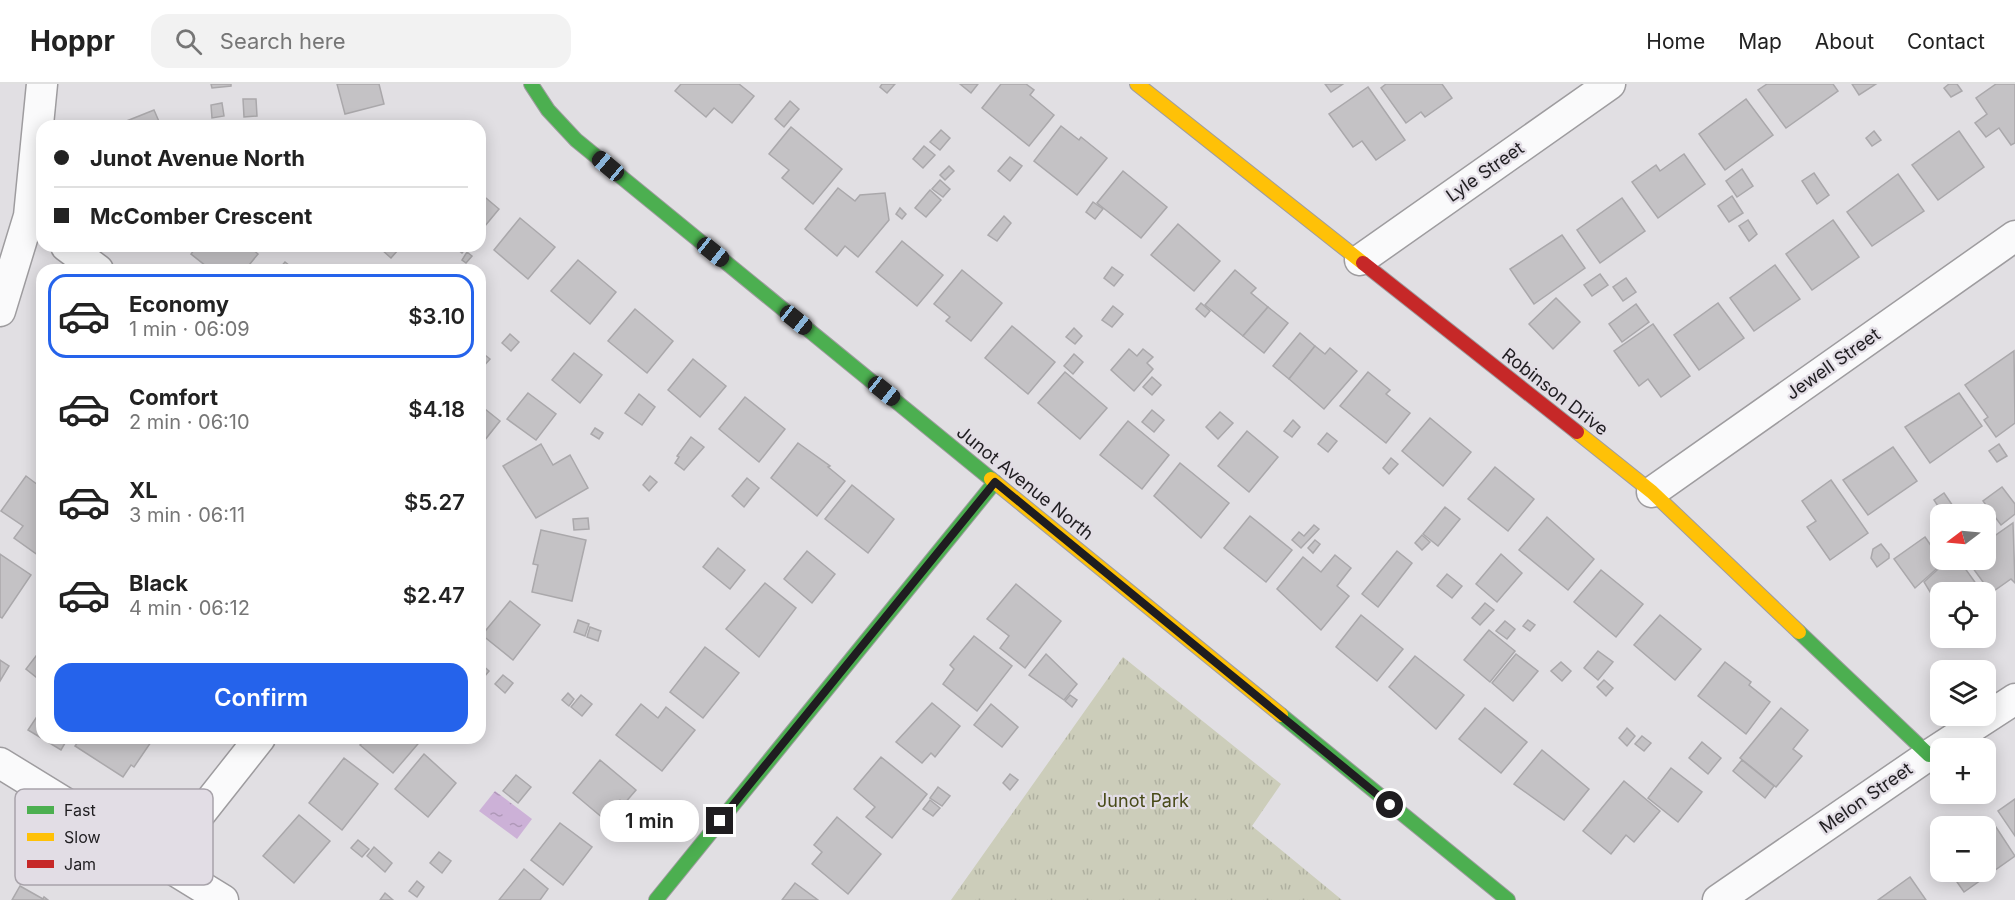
<!DOCTYPE html>
<html lang="en">
<head>
<meta charset="utf-8">
<style>
	:root { --surface:#fff; --page:#f2f2f2; --text:#222; --muted:#767676; --line:#e0e0e0; --accent:#2563eb }
	body { margin:0; font-family:Inter,sans-serif; background:var(--page); color:var(--text); height:100vh; display:flex; flex-direction:column; font-size:22px; white-space:nowrap }
	* { box-sizing:border-box; margin:0 }
	p { font-size:20px; color:var(--muted) }
	.icon { flex:none; width:33px; height:33px; fill:none; stroke:currentColor; stroke-width:2; stroke-linecap:round; stroke-linejoin:round }
	.map { position:relative; flex:1; overflow:hidden }
	.drawer { position:absolute; left:36px; top:180px; width:450px; height:480px; display:flex; flex-direction:column; background:var(--surface); border-radius:18px; box-shadow:0 3px 15px #0003 }
	.drawer>* { flex:none }
	.hud { position:absolute; left:36px; top:36px; width:450px; height:132px; border-radius:18px; box-shadow:0 3px 15px #0003; display:grid; align-content:center; height:132px; padding:0 18px; background:var(--surface) }
	.needle { width:39px; rotate:254deg }
	.tools { position:absolute; left:1930px; top:420px; display:grid; gap:12px }
	.tools a { display:grid; place-items:center; width:66px; height:66px; border-radius:12px; background:var(--surface); box-shadow:0 3px 15px #0003; font-size:30px }
	.end { position:absolute; width:27px; height:27px; margin:-14px; border:8px solid #1f1d20; background:#fff; box-shadow:0 0 0 3px #fff }
	.from { border-radius:50% }
	.bubble { position:absolute; height:42px; border-radius:18px; background:var(--surface); box-shadow:0 3px 15px #0003; font-size:20px; font-weight:600; line-height:42px; text-align:center }
	.car { position:absolute; width:18px; height:36px; margin:-18px -9px; border-radius:8px; box-shadow:0 0 4px 2px #0007; background:linear-gradient(#222 24%,#8ab4d8 0 40%,#222 0 76%,#8ab4d8 0 86%,#222 0) }
	.hud b { display:flex; align-items:center; gap:21px; height:57px; font-size:22px }
	.hud b+b { border-top:2px solid var(--line) }
	.hud i { width:15px; height:15px; background:var(--text) }
	ul { padding:10px 0 0; list-style:none }
	li { display:flex; align-items:center; gap:18px; height:84px; margin:0 12px 9px; padding:0 6px; border:3px solid transparent; border-radius:18px }
	li div { flex:1 }
	li b { display:block; font-size:22px }
	li em { font-style:normal; font-weight:600 }
	li.current { border-color:var(--accent) }
	li>.icon { width:54px; height:54px; stroke-width:1.5 }
	.cta { display:flex; gap:12px; margin-top:auto; padding:12px 18px }
	.cta a { flex:1; height:69px; border-radius:18px; background:var(--accent); color:#fff; font-size:24px; font-weight:600; line-height:69px; text-align:center }
	header { display:flex; align-items:center; gap:36px; box-sizing:border-box; height:84px; padding:0 30px; background:var(--surface); border-bottom:2px solid var(--line) }
	header strong { font-size:28px }
	nav { display:flex; gap:33px; margin-inline-start:auto; font-size:21px }
	.search { width:420px; height:54px; background:var(--page); display:flex; align-items:center; gap:15px; box-sizing:border-box; padding:0 21px; border-radius:18px; color:var(--muted); font-size:22px }
	.map>svg:first-child { display:block }
	.park { fill:url(#park-tufts) }
	.water { fill:url(#water-ripples) }
	.building { fill:#c4c2c5; stroke:#aaa8ab; stroke-width:1.5 }
	.lines { fill:none; stroke-linecap:round; stroke-linejoin:round }
	.street-casing { stroke:#9e9c9f; stroke-width:33 }
	.fast-casing { stroke:#9e9c9f; stroke-width:16 }
	.slow-casing { stroke:#9e9c9f; stroke-width:16 }
	.jam-casing { stroke:#9e9c9f; stroke-width:16 }
	.street { stroke:#fafafb; stroke-width:30 }
	.fast { stroke:#4caf50; stroke-width:14 }
	.slow { stroke:#ffc107; stroke-width:14 }
	.jam { stroke:#c62828; stroke-width:14 }
	.route { stroke:#1f1d20; stroke-width:8 }
	.labels { text-anchor:middle; stroke-width:4.5; stroke-linejoin:round; paint-order:stroke }
	.street-label { font-size:18px; fill:#1f1d20; stroke:#e2dde5 }
	.park-label { font-size:18px; fill:#484a19; stroke:#e2dde5 }
	.key { fill:#e2dde5; stroke:#a8a3aa; stroke-width:1.5 }
	.key-label { font-size:16px; fill:#1f1d20 }
</style>
</head>
<body>
<header>
<strong>Hoppr</strong>
<div class="search"><svg class="icon" aria-label="search" viewBox="0 0 24 24"><circle cx="10" cy="10" r="6"/><path d="M15 15l6 6"/></svg>Search here</div>
<nav><a>Home</a><a>Map</a><a>About</a><a>Contact</a></nav>
</header>
<div class="map">
<svg width="2015" height="816" viewBox="0 0 2015 816">
	<defs>
		<pattern id="park-tufts" width="24" height="20" patternUnits="userSpaceOnUse" patternTransform="scale(1.5)"><rect width="24" height="20" fill="#cccdba"/><path d="M3 7l-1-3M5 7V3M7 7l1-3M15 17l-1-3M17 17v-4M19 17l1-3" fill="none" stroke="#afb0a0"/></pattern>
		<pattern id="water-ripples" width="26" height="14" patternUnits="userSpaceOnUse" patternTransform="scale(1.5)"><rect width="26" height="14" fill="#ccb1d7"/><path d="M2 4q2-2 4 0t4 0M15 11q2-2 4 0t4 0" fill="none" stroke="#af98b8"/></pattern>
	</defs>
	<rect width="100%" height="100%" fill="#e1dfe3"/>
	<path class="park" d="M1123,573L1281,700L1252,742L1342,816H951Z"/>
	<path class="water" d="M495,707L532,735L517,755L479,727Z"/>
	<g class="building">
		<path d="M211,0H231V2L212,4Z"/>
		<path d="M337,0H379L384,20L345,30Z"/>
		<path d="M681,0H739L754,12L732,39L714,24L706,33L675,7Z"/>
		<path d="M882,0H895L887,9L880,3Z"/>
		<path d="M960,0H978L971,9Z"/>
		<path d="M1001,0H1026L1034,6L1030,11L1054,31L1029,62L982,24Z"/>
		<path d="M1325,0H1343L1331,8Z"/>
		<path d="M1386,0H1442L1452,14L1425,33L1421,28L1406,39L1381,4Z"/>
		<path d="M1767,0H1833L1838,7L1786,44L1758,6Z"/>
		<path d="M1852,0H1876L1859,11Z"/>
		<path d="M1949,0H1957L1962,7L1951,13L1944,4Z"/>
		<path d="M1996,0H2015V59L2011,61L1999,44L1986,53L1975,39L1987,30L1976,14Z"/>
		<path d="M1368,3L1405,56L1376,76L1362,57L1353,63L1329,30Z"/>
		<path d="M243,15H256L257,32L244,33Z"/>
		<path d="M1746,15L1773,51L1725,86L1699,50Z"/>
		<path d="M790,17L799,25L784,43L775,35Z"/>
		<path d="M222,19L224,32L212,34L211,21Z"/>
		<path d="M154,26L161,42H114Z"/>
		<path d="M1061,42L1079,56L1081,53L1107,74L1077,111L1034,77Z"/>
		<path d="M791,43L842,85L813,120L782,94L789,86L769,70Z"/>
		<path d="M941,46L950,54L940,66L930,58Z"/>
		<path d="M1874,47L1881,56L1872,62L1866,54Z"/>
		<path d="M1959,47L1984,83L1938,116L1912,81Z"/>
		<path d="M924,62L935,71L923,84L913,75Z"/>
		<path d="M1684,70L1705,100L1658,134L1632,98L1656,81L1660,87Z"/>
		<path d="M1010,73L1022,82L1010,97L998,87Z"/>
		<path d="M949,82L954,87L945,96L940,91Z"/>
		<path d="M1742,85L1753,102L1737,113L1726,97Z"/>
		<path d="M1123,87L1167,123L1141,154L1097,119Z"/>
		<path d="M1814,89L1829,111L1817,120L1802,97Z"/>
		<path d="M1898,90L1924,127L1872,162L1847,128Z"/>
		<path d="M940,96L950,105L943,113L932,105Z"/>
		<path d="M838,104L855,117L860,111L885,109L889,136L858,173L845,162L837,172L805,145Z"/>
		<path d="M930,106L941,116L926,133L915,124Z"/>
		<path d="M480,109L499,125L480,148Z"/>
		<path d="M1732,112L1743,129L1729,138L1718,122Z"/>
		<path d="M1622,114L1645,147L1600,179L1577,146Z"/>
		<path d="M1093,118L1103,125L1095,135L1086,128Z"/>
		<path d="M900,124L906,130L902,135L896,130Z"/>
		<path d="M1004,132L1011,139L997,157L988,151Z"/>
		<path d="M520,134L555,163L528,195L494,166Z"/>
		<path d="M1748,136L1757,150L1749,157L1739,142Z"/>
		<path d="M1833,136L1859,173L1812,206L1786,170Z"/>
		<path d="M1178,140L1220,177L1194,207L1151,171Z"/>
		<path d="M1562,151L1585,184L1534,220L1510,185Z"/>
		<path d="M902,157L943,191L917,222L876,188Z"/>
		<path d="M197,162H249L258,170L245,186H211L191,170Z"/>
		<path d="M385,162H394L398,166L391,174L382,166Z"/>
		<path d="M453,162H468L462,169Z"/>
		<path d="M467,168L472,172L466,179L462,176Z"/>
		<path d="M578,176L616,208L590,240L551,207Z"/>
		<path d="M285,178L295,186H278Z"/>
		<path d="M1775,181L1800,215L1754,247L1730,214Z"/>
		<path d="M1112,183L1123,191L1114,202L1104,194Z"/>
		<path d="M962,186L1002,219L971,257L946,237L950,233L934,220Z"/>
		<path d="M1235,186L1256,204L1251,209L1268,223L1243,252L1205,221Z"/>
		<path d="M1600,190L1608,201L1592,212L1584,201Z"/>
		<path d="M1626,194L1636,208L1623,217L1613,203Z"/>
		<path d="M1556,214L1580,238L1553,265L1529,240Z"/>
		<path d="M1201,219L1210,227L1205,233L1196,225Z"/>
		<path d="M1718,219L1744,254L1699,286L1674,251Z"/>
		<path d="M1636,220L1649,238L1622,258L1609,240Z"/>
		<path d="M1113,222L1123,230L1112,243L1102,236Z"/>
		<path d="M1268,223L1288,239L1264,269L1243,252Z"/>
		<path d="M635,225L673,257L647,289L608,257Z"/>
		<path d="M1653,240L1690,292L1661,313L1648,295L1639,302L1614,267Z"/>
		<path d="M1012,242L1055,278L1028,310L985,274Z"/>
		<path d="M1074,244L1082,252L1075,260L1066,253Z"/>
		<path d="M1300,249L1315,262L1289,295L1273,282Z"/>
		<path d="M510,250L519,258L511,267L502,259Z"/>
		<path d="M1315,262L1325,270L1330,264L1357,287L1324,325L1289,295Z"/>
		<path d="M1129,265L1137,272L1143,265L1153,273L1147,279L1153,285L1134,307L1111,286Z"/>
		<path d="M480,267L490,275L480,286Z"/>
		<path d="M2014,267L2015,339L1996,353L1984,336L1988,333L1965,301Z"/>
		<path d="M574,269L602,291L580,319L552,296Z"/>
		<path d="M1074,270L1083,278L1073,290L1064,282Z"/>
		<path d="M693,275L726,302L700,333L668,306Z"/>
		<path d="M1065,288L1107,324L1080,355L1038,319Z"/>
		<path d="M1368,288L1390,306L1386,310L1410,329L1386,359L1340,322Z"/>
		<path d="M1152,293L1161,301L1152,311L1143,303Z"/>
		<path d="M528,309L556,330L536,356L507,335Z"/>
		<path d="M1959,309L1982,342L1930,379L1905,343Z"/>
		<path d="M639,310L655,323L642,341L625,329Z"/>
		<path d="M745,313L785,345L759,378L719,345Z"/>
		<path d="M480,321L500,337L480,362Z"/>
		<path d="M1152,326L1164,336L1154,348L1142,338Z"/>
		<path d="M1220,328L1233,339L1218,355L1206,343Z"/>
		<path d="M1430,334L1471,368L1443,402L1402,367Z"/>
		<path d="M1293,336L1300,343L1292,353L1284,347Z"/>
		<path d="M1128,337L1169,371L1142,405L1100,371Z"/>
		<path d="M595,344L603,349L599,355L591,350Z"/>
		<path d="M1247,347L1278,373L1249,408L1218,382Z"/>
		<path d="M1327,349L1337,357L1328,368L1318,360Z"/>
		<path d="M691,353L704,363L684,386L675,379L679,373L677,372Z"/>
		<path d="M798,359L830,382L828,383L845,397L817,432L771,394Z"/>
		<path d="M541,360L553,381L570,371L588,404L536,434L503,382Z"/>
		<path d="M1999,360L2007,372L1997,378L1989,367Z"/>
		<path d="M1893,363L1917,397L1868,431L1843,396Z"/>
		<path d="M1391,374L1398,380L1389,390L1383,384Z"/>
		<path d="M1180,379L1229,419L1201,454L1154,412Z"/>
		<path d="M1495,383L1534,415L1508,447L1468,415Z"/>
		<path d="M26,392L42,404V474L14,454L23,442L1,427Z"/>
		<path d="M650,392L657,398L649,407L643,401Z"/>
		<path d="M747,394L759,404L744,423L732,412Z"/>
		<path d="M1831,396L1868,449L1830,476L1807,443L1816,437L1802,417Z"/>
		<path d="M852,401L894,435L868,469L825,435Z"/>
		<path d="M2002,403L2015,420V430L2001,441L1983,417Z"/>
		<path d="M1944,409L1955,425L1947,430H1943L1934,416Z"/>
		<path d="M1445,423L1460,435L1438,462L1423,450Z"/>
		<path d="M1250,432L1292,466L1266,498L1224,464Z"/>
		<path d="M1547,433L1594,475L1568,506L1519,466Z"/>
		<path d="M588,434L589,445L574,446L573,435Z"/>
		<path d="M2013,439L2015,499L2011,495L1991,509L1967,476H1986V458Z"/>
		<path d="M1314,441L1319,445L1301,464L1292,456L1299,448L1304,452Z"/>
		<path d="M541,446L586,456L572,517L532,508L538,481L533,480Z"/>
		<path d="M1422,451L1430,458L1422,466L1415,459Z"/>
		<path d="M1925,453L1943,479L1915,504L1894,475Z"/>
		<path d="M1315,456L1320,460L1313,469L1308,464Z"/>
		<path d="M1881,460L1889,470V474L1877,483L1871,474L1873,465Z"/>
		<path d="M718,464L745,486L730,505L703,483Z"/>
		<path d="M807,467L835,490L812,519L784,495Z"/>
		<path d="M1397,467L1412,479L1378,523L1362,510Z"/>
		<path d="M0,470L31,491L2,534L0,533Z"/>
		<path d="M1501,470L1522,489L1497,518L1476,500Z"/>
		<path d="M1335,471L1351,484L1337,502L1349,512L1321,546L1277,505L1303,473L1321,488Z"/>
		<path d="M1948,476H1959L1982,508H1941V526L1924,498Z"/>
		<path d="M1601,486L1643,520L1616,553L1574,518Z"/>
		<path d="M1447,490L1462,502L1452,514L1437,502Z"/>
		<path d="M765,499L796,524L759,573L726,545Z"/>
		<path d="M1016,500L1061,537L1025,584L1000,564L1009,552L987,535Z"/>
		<path d="M510,517L540,541L513,576L482,551Z"/>
		<path d="M1485,519L1494,526L1480,541L1472,534Z"/>
		<path d="M1361,531L1403,565L1377,597L1336,563Z"/>
		<path d="M1660,531L1701,565L1675,596L1634,561Z"/>
		<path d="M578,536L589,540L585,552L574,548Z"/>
		<path d="M1528,536L1535,541L1530,547L1523,542Z"/>
		<path d="M1505,537L1515,545L1507,555L1496,547Z"/>
		<path d="M590,543L601,547L598,557L587,553Z"/>
		<path d="M1489,546L1515,567L1490,598L1464,576Z"/>
		<path d="M974,552L1012,582L977,627L943,600L954,585L950,581Z"/>
		<path d="M705,563L739,589L703,634L670,608Z"/>
		<path d="M1598,567L1613,578L1598,596L1584,584Z"/>
		<path d="M1046,570L1077,600L1064,616L1029,591Z"/>
		<path d="M1516,570L1538,587L1513,617L1492,599Z"/>
		<path d="M36,572L42,576L41,597L26,585Z"/>
		<path d="M1415,572L1464,611L1436,645L1389,603Z"/>
		<path d="M0,576L9,582L0,597Z"/>
		<path d="M1561,578L1571,587L1562,597L1551,587Z"/>
		<path d="M1725,578L1751,598L1749,601L1770,618L1746,650L1698,612Z"/>
		<path d="M480,579L489,587L480,598Z"/>
		<path d="M503,591L513,599L505,609L495,600Z"/>
		<path d="M1604,596L1613,604L1606,612L1597,603Z"/>
		<path d="M568,609L574,615L569,622L562,616Z"/>
		<path d="M581,611L592,620L582,632L571,623Z"/>
		<path d="M1070,611L1077,616L1072,623L1065,617Z"/>
		<path d="M932,619L960,642L935,673L931,669L922,679L896,658Z"/>
		<path d="M641,620L658,634L666,623L695,646L662,687L616,651Z"/>
		<path d="M991,620L1018,643L1002,663L974,641Z"/>
		<path d="M1485,624L1527,658L1501,689L1459,655Z"/>
		<path d="M1781,624L1808,646L1793,665L1802,672L1776,703L1740,674Z"/>
		<path d="M42,625V654H68L61,666L28,646Z"/>
		<path d="M1627,644L1635,652L1627,662L1619,654Z"/>
		<path d="M1642,652L1651,659L1644,667L1635,660Z"/>
		<path d="M81,654H144L151,658L134,683L131,681L123,693L75,662Z"/>
		<path d="M367,654H423L393,689L360,661Z"/>
		<path d="M1702,658L1721,674L1708,690L1689,674Z"/>
		<path d="M1542,666L1589,705L1564,736L1514,700Z"/>
		<path d="M424,670L456,699L428,733L395,705Z"/>
		<path d="M881,673L927,710L892,754L866,733L875,723L854,705Z"/>
		<path d="M344,674L378,700L342,746L309,719Z"/>
		<path d="M600,676L636,706L624,720L620,716L604,735L573,709Z"/>
		<path d="M1742,676L1774,702L1765,714L1733,687Z"/>
		<path d="M1671,684L1702,708L1678,738L1648,714Z"/>
		<path d="M1010,690L1018,696L1010,706L1003,699Z"/>
		<path d="M516,691L531,703L518,719L503,707Z"/>
		<path d="M1624,697L1660,727L1634,758L1626,751L1611,770L1583,747Z"/>
		<path d="M938,703L950,712L942,722L930,714Z"/>
		<path d="M2015,715V752L1998,727Z"/>
		<path d="M930,716L940,724L933,732L923,725Z"/>
		<path d="M299,731L330,757L294,799L263,772Z"/>
		<path d="M837,733L881,770L848,810L812,780L822,768L814,761Z"/>
		<path d="M1992,737L2015,772L1964,808L1950,788H1986L1985,742Z"/>
		<path d="M560,739L592,763L563,801L531,776Z"/>
		<path d="M358,756L369,765L362,773L351,764Z"/>
		<path d="M374,763L392,779L385,788L367,772Z"/>
		<path d="M439,768L451,777L442,789L430,779Z"/>
		<path d="M524,785L548,805L540,816H499Z"/>
		<path d="M1910,793L1926,816H1878Z"/>
		<path d="M417,797L424,803L417,813L409,807Z"/>
		<path d="M795,799L818,816H782Z"/>
		<path d="M20,802L43,815L44,813L48,816H12Z"/>
		<path d="M385,809L393,816H380Z"/>
	</g>
	<g class="lines">
		<g class="street-casing">
			<g id="street">
				<path d="M66,162L98,186"/>
				<path d="M1360,176L1610,0"/>
				<path d="M0,227L29,132L42,0"/>
				<path d="M1652,408L2015,152"/>
				<path d="M0,679L223,816"/>
				<path d="M162,778L260,654"/>
				<path d="M1718,816L1929,671L2015,615"/>
			</g>
		</g>
		<g class="fast-casing">
			<g id="fast">
				<path d="M531,0L548,26L576,56L991,395"/>
				<path d="M1799,548L1929,671"/>
				<path d="M1281,631L1508,816"/>
				<path d="M656,816L995,398"/>
			</g>
		</g>
		<g class="slow-casing">
			<g id="slow">
				<path d="M1137,0L1363,179"/>
				<path d="M1577,348L1652,408L1799,548"/>
				<path d="M991,395L1281,631"/>
			</g>
		</g>
		<g class="jam-casing">
			<path id="jam" d="M1363,179L1577,348"/>
		</g>
		<use href="#street" class="street"/>
		<use href="#fast" class="fast"/>
		<use href="#slow" class="slow"/>
		<use href="#jam" class="jam"/>
	</g>
	<g class="lines">
		<path class="route" d="M720,737L995,398L1390,721"/>
	</g>
	<g class="labels">
		<g class="street-label">
			<text transform="translate(1485 88) rotate(-35)" y="6">Lyle Street</text>
			<text transform="translate(1833 280) rotate(-35)" y="6">Jewell Street</text>
			<text transform="translate(1555 308) rotate(38)" y="6">Robinson Drive</text>
			<text transform="translate(1025 399) rotate(39)" y="6">Junot Avenue North</text>
			<text transform="translate(1866 714) rotate(-35)" y="6">Melon Street</text>
		</g>
		<g class="park-label">
			<text x="1143" y="723">Junot Park</text>
		</g>
	</g>
	<rect x="15" y="705" width="198" height="96" rx="9" class="key"/>
	<rect x="27" y="722" width="27" height="8" fill="#4caf50"/>
	<rect x="27" y="749" width="27" height="8" fill="#ffc107"/>
	<rect x="27" y="776" width="27" height="8" fill="#c62828"/>
	<g class="key-label">
		<text x="64" y="732">Fast</text>
		<text x="64" y="759">Slow</text>
		<text x="64" y="786">Jam</text>
	</g>
</svg>
<div class="tools">
<a><svg class="needle" viewBox="-14 -14 28 28"><path d="M0-13l5 13h-10z" fill="#e53935"/><path d="M0 13l5-13h-10z" fill="#767676"/></svg></a>
<a><svg class="icon" aria-label="locate" viewBox="0 0 24 24"><circle cx="12" cy="12" r="6"/><path d="M12 2v4M12 18v4M2 12h4M18 12h4"/></svg></a>
<a><svg class="icon" aria-label="layers" viewBox="0 0 24 24"><path d="M12 4l9 5-9 5-9-5zM3 14l9 5 9-5"/></svg></a>
<a>+</a>
<a>−</a>
</div>
<i class="end from" style="left:1390px;top:721px"></i>
<i class="end" style="left:720px;top:737px"></i>
<div class="bubble" style="left:600px;top:716px;width:99px">1 min</div>
<i class="car" style="left:608px;top:82px;rotate:310deg"></i>
<i class="car" style="left:713px;top:168px;rotate:129deg"></i>
<i class="car" style="left:796px;top:236px;rotate:129deg"></i>
<i class="car" style="left:884px;top:307px;rotate:129deg"></i>
<div class="hud">
<b><i class="from"></i>Junot Avenue North</b>
<b><i></i>McComber Crescent</b>
</div>
<section class="drawer">
<ul>
<li class="current"><svg class="icon" aria-label="car" viewBox="0 0 24 24"><path d="M5 17H2v-5l4-1 3-4h7l3 4 3 1v5h-3M9 17h6M6 11h13"/><circle cx="7" cy="17" r="2"/><circle cx="17" cy="17" r="2"/></svg><div><b>Economy</b><p>1 min · 06:09</p></div><em>$3.10</em></li>
<li><svg class="icon" aria-label="car" viewBox="0 0 24 24"><path d="M5 17H2v-5l4-1 3-4h7l3 4 3 1v5h-3M9 17h6M6 11h13"/><circle cx="7" cy="17" r="2"/><circle cx="17" cy="17" r="2"/></svg><div><b>Comfort</b><p>2 min · 06:10</p></div><em>$4.18</em></li>
<li><svg class="icon" aria-label="car" viewBox="0 0 24 24"><path d="M5 17H2v-5l4-1 3-4h7l3 4 3 1v5h-3M9 17h6M6 11h13"/><circle cx="7" cy="17" r="2"/><circle cx="17" cy="17" r="2"/></svg><div><b>XL</b><p>3 min · 06:11</p></div><em>$5.27</em></li>
<li><svg class="icon" aria-label="car" viewBox="0 0 24 24"><path d="M5 17H2v-5l4-1 3-4h7l3 4 3 1v5h-3M9 17h6M6 11h13"/><circle cx="7" cy="17" r="2"/><circle cx="17" cy="17" r="2"/></svg><div><b>Black</b><p>4 min · 06:12</p></div><em>$2.47</em></li>
</ul>
<div class="cta"><a>Confirm</a></div>
</section>
</div>
</body>
</html>
